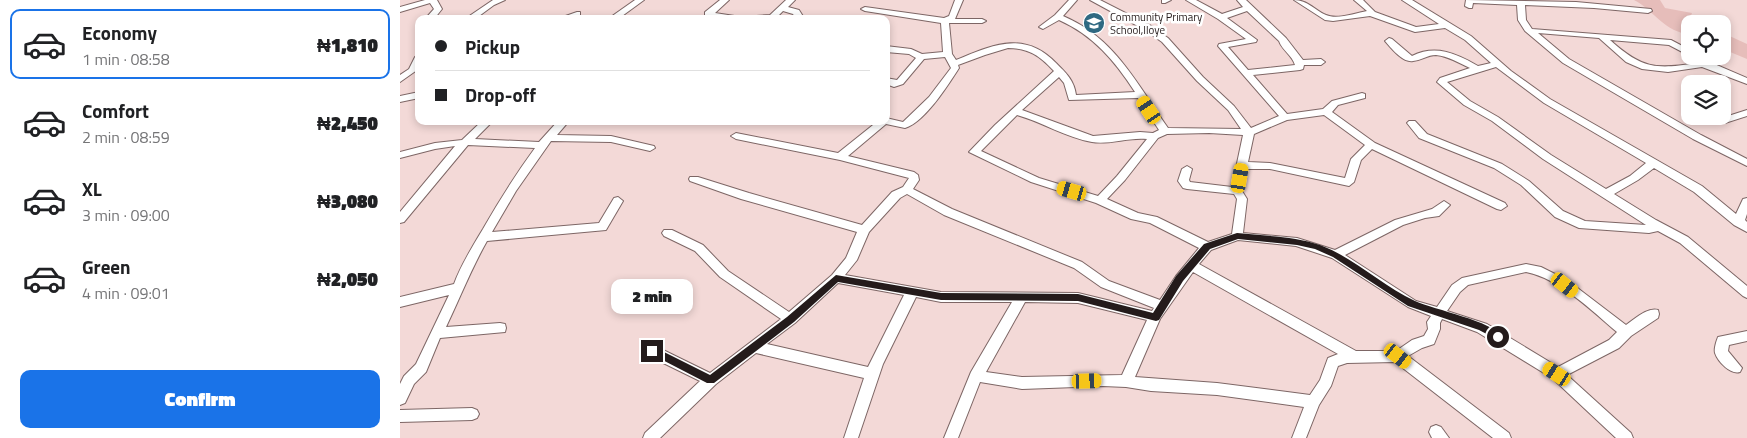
<!DOCTYPE html>
<html lang="en">
<head>
<meta charset="utf-8">
<style>
	:root { --surface:#fff; --page:#f2f2f2; --text:#202124; --muted:#757577; --line:#e0e0e0; --accent:#1a73e8 }
	body { margin:0; font-family:"Titillium Web",sans-serif; background:var(--page); color:var(--text); height:100vh; display:flex; flex-direction:column; font-size:19px; white-space:nowrap }
	* { box-sizing:border-box; margin:0 }
	p { font-size:16px; color:var(--muted) }
	.icon { flex:none; width:28px; height:28px; fill:none; stroke:currentColor; stroke-width:2; stroke-linecap:round; stroke-linejoin:round }
	.map { position:relative; flex:1; overflow:hidden }
	.panel { display:flex; flex-direction:column; background:var(--surface); width:400px }
	.panel>* { flex:none }
	.banner { position:absolute; left:15px; top:15px; width:475px; height:110px; border-radius:10px; box-shadow:0 2px 8px #0003; display:grid; align-content:center; height:110px; padding:0 20px; background:var(--surface) }
	.controls { position:absolute; left:1281px; top:15px; display:grid; gap:10px }
	.controls a { display:grid; place-items:center; width:50px; height:50px; border-radius:10px; background:var(--surface); box-shadow:0 2px 8px #0003; font-size:25px }
	.end { position:absolute; width:22px; height:22px; margin:-11px; border:6px solid #241b1b; background:#fff; box-shadow:0 0 0 2px #fff }
	.from { border-radius:50% }
	.bubble { position:absolute; height:35px; border-radius:10px; background:var(--surface); box-shadow:0 2px 8px #0003; font-size:16px; font-weight:800; line-height:35px; text-align:center }
	.car { position:absolute; width:15px; height:30px; margin:-15px -8px; border-radius:6px; box-shadow:0 0 4px 1px #0007; background:linear-gradient(#f5c518 24%,#345 0 40%,#f5c518 0 76%,#345 0 86%,#f5c518 0) }
	.banner b { display:flex; align-items:center; gap:18px; height:48px; font-size:19px }
	.banner b+b { border-top:1px solid var(--line) }
	.banner i { width:12px; height:12px; background:var(--text) }
	ul { padding:9px 0 0; list-style:none }
	li { display:flex; align-items:center; gap:15px; height:70px; margin:0 10px 8px; padding:0 10px; border:2px solid transparent; border-radius:10px }
	li div { flex:1 }
	li b { display:block; font-size:19px }
	li em { font-style:normal; font-weight:800 }
	li.selected { border-color:var(--accent) }
	li>.icon { width:45px; height:45px; stroke-width:1.5 }
	.cta { display:flex; gap:10px; margin-top:auto; padding:10px 20px }
	.cta a { flex:1; height:58px; border-radius:10px; background:var(--accent); color:#fff; font-size:20px; font-weight:800; line-height:58px; text-align:center }
	main { display:flex; flex:1; min-height:0 }
	.map>svg:first-child { display:block }
	.green { fill:#e6bdba }
	.lines { fill:none; stroke-linecap:round; stroke-linejoin:round }
	.minor-casing { stroke:#7d6665; stroke-width:2 }
	.minor { fill:#fff; fill-rule:evenodd }
	.route { fill:#241b1b }
	.labels { text-anchor:middle; stroke-width:5; stroke-linejoin:round; paint-order:stroke }
	.far-poi-label { font-size:11px; fill:#241b1b; stroke:#fff; text-anchor:start }
</style>
</head>
<body>
<main>
<section class="panel">
<ul>
<li class="selected"><svg class="icon" aria-label="car" viewBox="0 0 24 24"><path d="M5 17H2v-5l4-1 3-4h7l3 4 3 1v5h-3M9 17h6M6 11h13"/><circle cx="7" cy="17" r="2"/><circle cx="17" cy="17" r="2"/></svg><div><b>Economy</b><p>1 min · 08:58</p></div><em>₦1,810</em></li>
<li><svg class="icon" aria-label="car" viewBox="0 0 24 24"><path d="M5 17H2v-5l4-1 3-4h7l3 4 3 1v5h-3M9 17h6M6 11h13"/><circle cx="7" cy="17" r="2"/><circle cx="17" cy="17" r="2"/></svg><div><b>Comfort</b><p>2 min · 08:59</p></div><em>₦2,450</em></li>
<li><svg class="icon" aria-label="car" viewBox="0 0 24 24"><path d="M5 17H2v-5l4-1 3-4h7l3 4 3 1v5h-3M9 17h6M6 11h13"/><circle cx="7" cy="17" r="2"/><circle cx="17" cy="17" r="2"/></svg><div><b>XL</b><p>3 min · 09:00</p></div><em>₦3,080</em></li>
<li><svg class="icon" aria-label="car" viewBox="0 0 24 24"><path d="M5 17H2v-5l4-1 3-4h7l3 4 3 1v5h-3M9 17h6M6 11h13"/><circle cx="7" cy="17" r="2"/><circle cx="17" cy="17" r="2"/></svg><div><b>Green</b><p>4 min · 09:01</p></div><em>₦2,050</em></li>
</ul>
<div class="cta"><a>Confirm</a></div>
</section>
<div class="map">
<svg width="1347" height="438" viewBox="0 0 1347 438">
	<rect width="100%" height="100%" fill="#f3d9d7"/>
	<g class="green">
		<path d="M1234,0H1260L1265,8L1292,13L1290,18L1302,24H1290V34C1265,33 1254,10 1234,0Z"/>
		<path d="M1323,33L1347,44V59L1323,49Z"/>
	</g>
	<g class="lines">
		<g class="minor-casing">
			<g id="minor">
				<path d="M25,0H37L42,9L34,19H25L34,9L30,3L0,12V7Z"/>
				<path d="M93,0H105L94,5L75,19H65Z"/>
				<path d="M235,0H244L218,19H208Z"/>
				<path d="M320,0H329L315,13L341,17L370,15L386,0H395L388,7L399,10L404,18L396,19L393,14L383,11L375,19H323L305,16V12Z"/>
				<path d="M555,0H563L555,19H582L586,21L582,23H549L552,54L556,60C593,45 624,30 656,63C666,73 674,80 676,95L735,92C715,61 693,35 659,20L643,29L639,27L655,15L669,0H677L663,16C715,38 737,84 768,128L841,129L828,110L797,81L762,42L745,30L690,0H700L751,26L768,38L803,77L834,106L851,128L879,116L818,46L819,44L846,39L818,19L786,0H796L822,14L843,7L837,0H846L886,38L903,60L921,59L925,62L921,65H904L903,69L900,70L853,75L887,114L923,109L932,101L962,93L965,94V98L938,105L932,112L975,143L1105,203L1107,206L1101,210L1097,209L972,149L961,160L954,182L949,186L870,169H847L842,191L847,199L843,233L897,238L935,250L995,220L1032,209L1044,201L1050,205L1039,216L1025,218L1003,225L945,255L1016,301L1037,307L1052,285L1062,278L1126,264L1141,267L1167,280L1226,325C1235,319 1247,307 1258,310L1259,314L1258,318L1231,336L1219,348L1167,375L1231,433L1233,438H1216L1152,378L1077,332L1042,319L1040,323V329L1034,344L1022,348L1008,356L1109,433L1111,438H1093L995,362L947,363L938,366L931,386L919,405L906,438H892L904,407L817,395L751,391L726,387L703,386L622,389L580,382L558,438H544L571,372L612,302H541L516,297L483,364L458,438H444L464,378L356,353L316,384L260,438H243L245,433L300,381L247,355L245,351L247,347L252,346L257,347L310,373L381,319L320,277L295,251L264,236L262,233L264,230H272L303,245L328,271L389,312L432,275L446,258L457,232L341,199L290,181L289,179L290,177H298L349,193L462,225L492,192L503,187L509,178L440,160L336,139L331,136L336,133L438,153L478,121H486V118L503,122L529,97L551,68L545,57L524,59L503,84L494,87L486,84V78L497,80L516,58L509,54L486,52V46L511,49L522,54L543,52L541,23L465,11L461,9L465,7L544,18L549,16ZM847,11L879,41C882,50 892,55 895,65L848,70L828,47L856,42L857,40L827,18ZM608,48C629,48 640,56 654,71L595,125L569,152L631,182L696,203L731,219L750,223L799,248L776,276L760,300L709,281L682,262L552,209L513,189L519,180L518,175L514,172L448,156L486,124L505,128C525,122 548,85 559,68L558,65L585,55ZM659,77L664,83L669,100L738,98L759,130L753,133L740,132L693,136L622,110ZM617,115C642,122 667,138 692,142C709,145 729,137 747,139L717,176L698,196L639,178L581,151ZM924,115L965,145L951,159L945,178L870,163L848,162L854,134L887,120ZM809,133L843,135L832,187L790,182L789,180L792,169L787,166L782,169L778,181L783,188L787,189L834,194L837,199L832,234L808,242L757,217L738,213L707,199L725,180L758,138L767,134ZM507,194L544,215L674,268L701,287L754,308L752,311L678,293L541,292L445,275L457,260L469,232L500,198ZM838,240L896,246L932,258L1008,307L1031,316L1027,322L1028,329L1024,336L1012,340L996,351H956L799,264L811,250ZM793,272L938,354L928,358L920,380L910,395L817,383L735,377L760,319ZM1126,272C1159,278 1192,311 1217,332L1209,340L1158,367L1087,324L1047,311L1060,292L1068,285ZM438,283L504,295L468,367L367,344L395,323ZM625,302L678,303L747,320L722,375L622,377L586,372Z"/>
				<path d="M762,0H771L765,3H762Z"/>
				<path d="M894,0C908,0 914,10 926,15C937,20 956,13 967,11L954,0H963L975,12L1016,27L1039,24L1002,0H1012L1071,36L1111,71L1150,99L1302,186L1336,214L1343,199L1347,198V214L1345,220L1347,222V232L1334,225L1294,192L1254,168L1238,180L1214,194L1256,220L1288,237L1347,286V298L1343,296L1280,243L1258,231L1249,233L1179,228L1155,217L1121,185L1094,168L1019,138L1007,123L1009,121H1015L1027,134L1102,164L1129,181L1163,211L1185,221L1246,225L1143,159L1092,121L1064,105L1037,82L1040,78L1070,68C1059,63 1048,56 1036,55C1027,55 1022,60 1013,61C1003,63 991,48 985,41L989,38L992,39L1012,56C1036,44 1057,54 1078,66L1091,63L1065,40L1045,28L1015,32L970,16L933,21L925,20ZM1096,67L1144,103L1246,163L1230,176L1206,189L1151,155L1098,117L1070,101L1047,82Z"/>
				<path d="M1066,0L1176,2L1251,9L1252,11L1248,13L1194,8L1125,5L1126,20L1132,29L1271,40L1290,50V56L1269,45L1210,40C1241,68 1255,70 1296,63L1294,60L1298,57L1347,78V84L1302,67L1268,72L1242,69L1226,62L1199,38L1138,33L1169,59L1301,135L1347,159V166L1293,139L1163,63L1125,31L1118,20L1117,5L1073,3L1072,8H1069L1065,6Z"/>
				<path d="M177,12H180V16L170,19H157Z"/>
				<path d="M19,54L17,70L0,82V75L9,69L15,57Z"/>
				<path d="M19,92V98L0,102V96Z"/>
				<path d="M1347,110V116L1325,123L1320,120L1322,118Z"/>
				<path d="M82,121H93L75,139L139,142L158,121H169L157,135L211,136L254,146L255,148L250,151L211,142L151,141L116,191L92,232L199,223L214,198L218,197L223,201L206,230L87,241C71,269 60,298 46,327L100,323L105,324L106,328L105,332L40,338L26,372L14,384L5,403L0,405V384L4,376L16,364L49,295L0,307V297L54,284C61,265 72,247 83,229C99,201 116,174 135,148L68,145L4,222L0,223V212L55,146L35,149L0,158V152L35,143L62,140Z"/>
				<path d="M1347,331V341L1329,345L1328,351L1342,368L1340,372C1331,375 1318,362 1315,353C1314,349 1316,342 1318,337Z"/>
				<path d="M72,408L77,410L79,414L77,418L72,420L0,422V410Z"/>
				<path d="M1036,425L1041,427L1049,438H1032L1029,432L1031,427Z"/>
			</g>
		</g>
		<use href="#minor" class="minor"/>
	</g>
	<path class="route" d="M837,233C864,236 894,236 920,245C955,258 982,286 1015,301C1035,310 1092,321 1103,337L1098,340L1079,330L1008,306L933,257L915,249L897,245L838,239L810,249L783,281L759,320L756,321L678,301L541,300L438,282L394,322L314,383H307L249,353L248,351L252,347L256,348L310,375L387,317L436,275L541,293L678,294L753,313L776,276L804,244Z"/>
	<defs>
		<g id="school-disc" transform="scale(1.125)"><circle r="9.5" fill="#2f6982" stroke="#fff"/><path d="M0-5L7-2L0 1L-7-2ZM-4 1L0 2.5L4 1V4Q0 6-4 4Z" fill="#fff"/></g>
	</defs>
	<g fill-rule="evenodd">
		<use href="#school-disc" x="694" y="23"/>
	</g>
	<g class="labels">
		<g class="far-poi-label">
			<text x="710" y="21">Community Primary<tspan x="710" dy="13">School,Iloye</tspan></text>
		</g>
	</g>
</svg>
<div class="controls">
<a><svg class="icon" aria-label="locate" viewBox="0 0 24 24"><circle cx="12" cy="12" r="6"/><path d="M12 2v4M12 18v4M2 12h4M18 12h4"/></svg></a>
<a><svg class="icon" aria-label="layers" viewBox="0 0 24 24"><path d="M12 4l9 5-9 5-9-5zM3 14l9 5 9-5"/></svg></a>
</div>
<i class="end from" style="left:1098px;top:337px"></i>
<i class="end" style="left:252px;top:351px"></i>
<div class="bubble" style="left:211px;top:279px;width:82px">2 min</div>
<i class="car" style="left:749px;top:110px;rotate:326deg"></i>
<i class="car" style="left:840px;top:178px;rotate:10deg"></i>
<i class="car" style="left:672px;top:191px;rotate:286deg"></i>
<i class="car" style="left:1165px;top:285px;rotate:128deg"></i>
<i class="car" style="left:998px;top:356px;rotate:128deg"></i>
<i class="car" style="left:1157px;top:374px;rotate:303deg"></i>
<i class="car" style="left:687px;top:381px;rotate:88deg"></i>
<div class="banner">
<b><i class="from"></i>Pickup</b>
<b><i></i>Drop-off</b>
</div>
</div>
</main>
</body>
</html>
